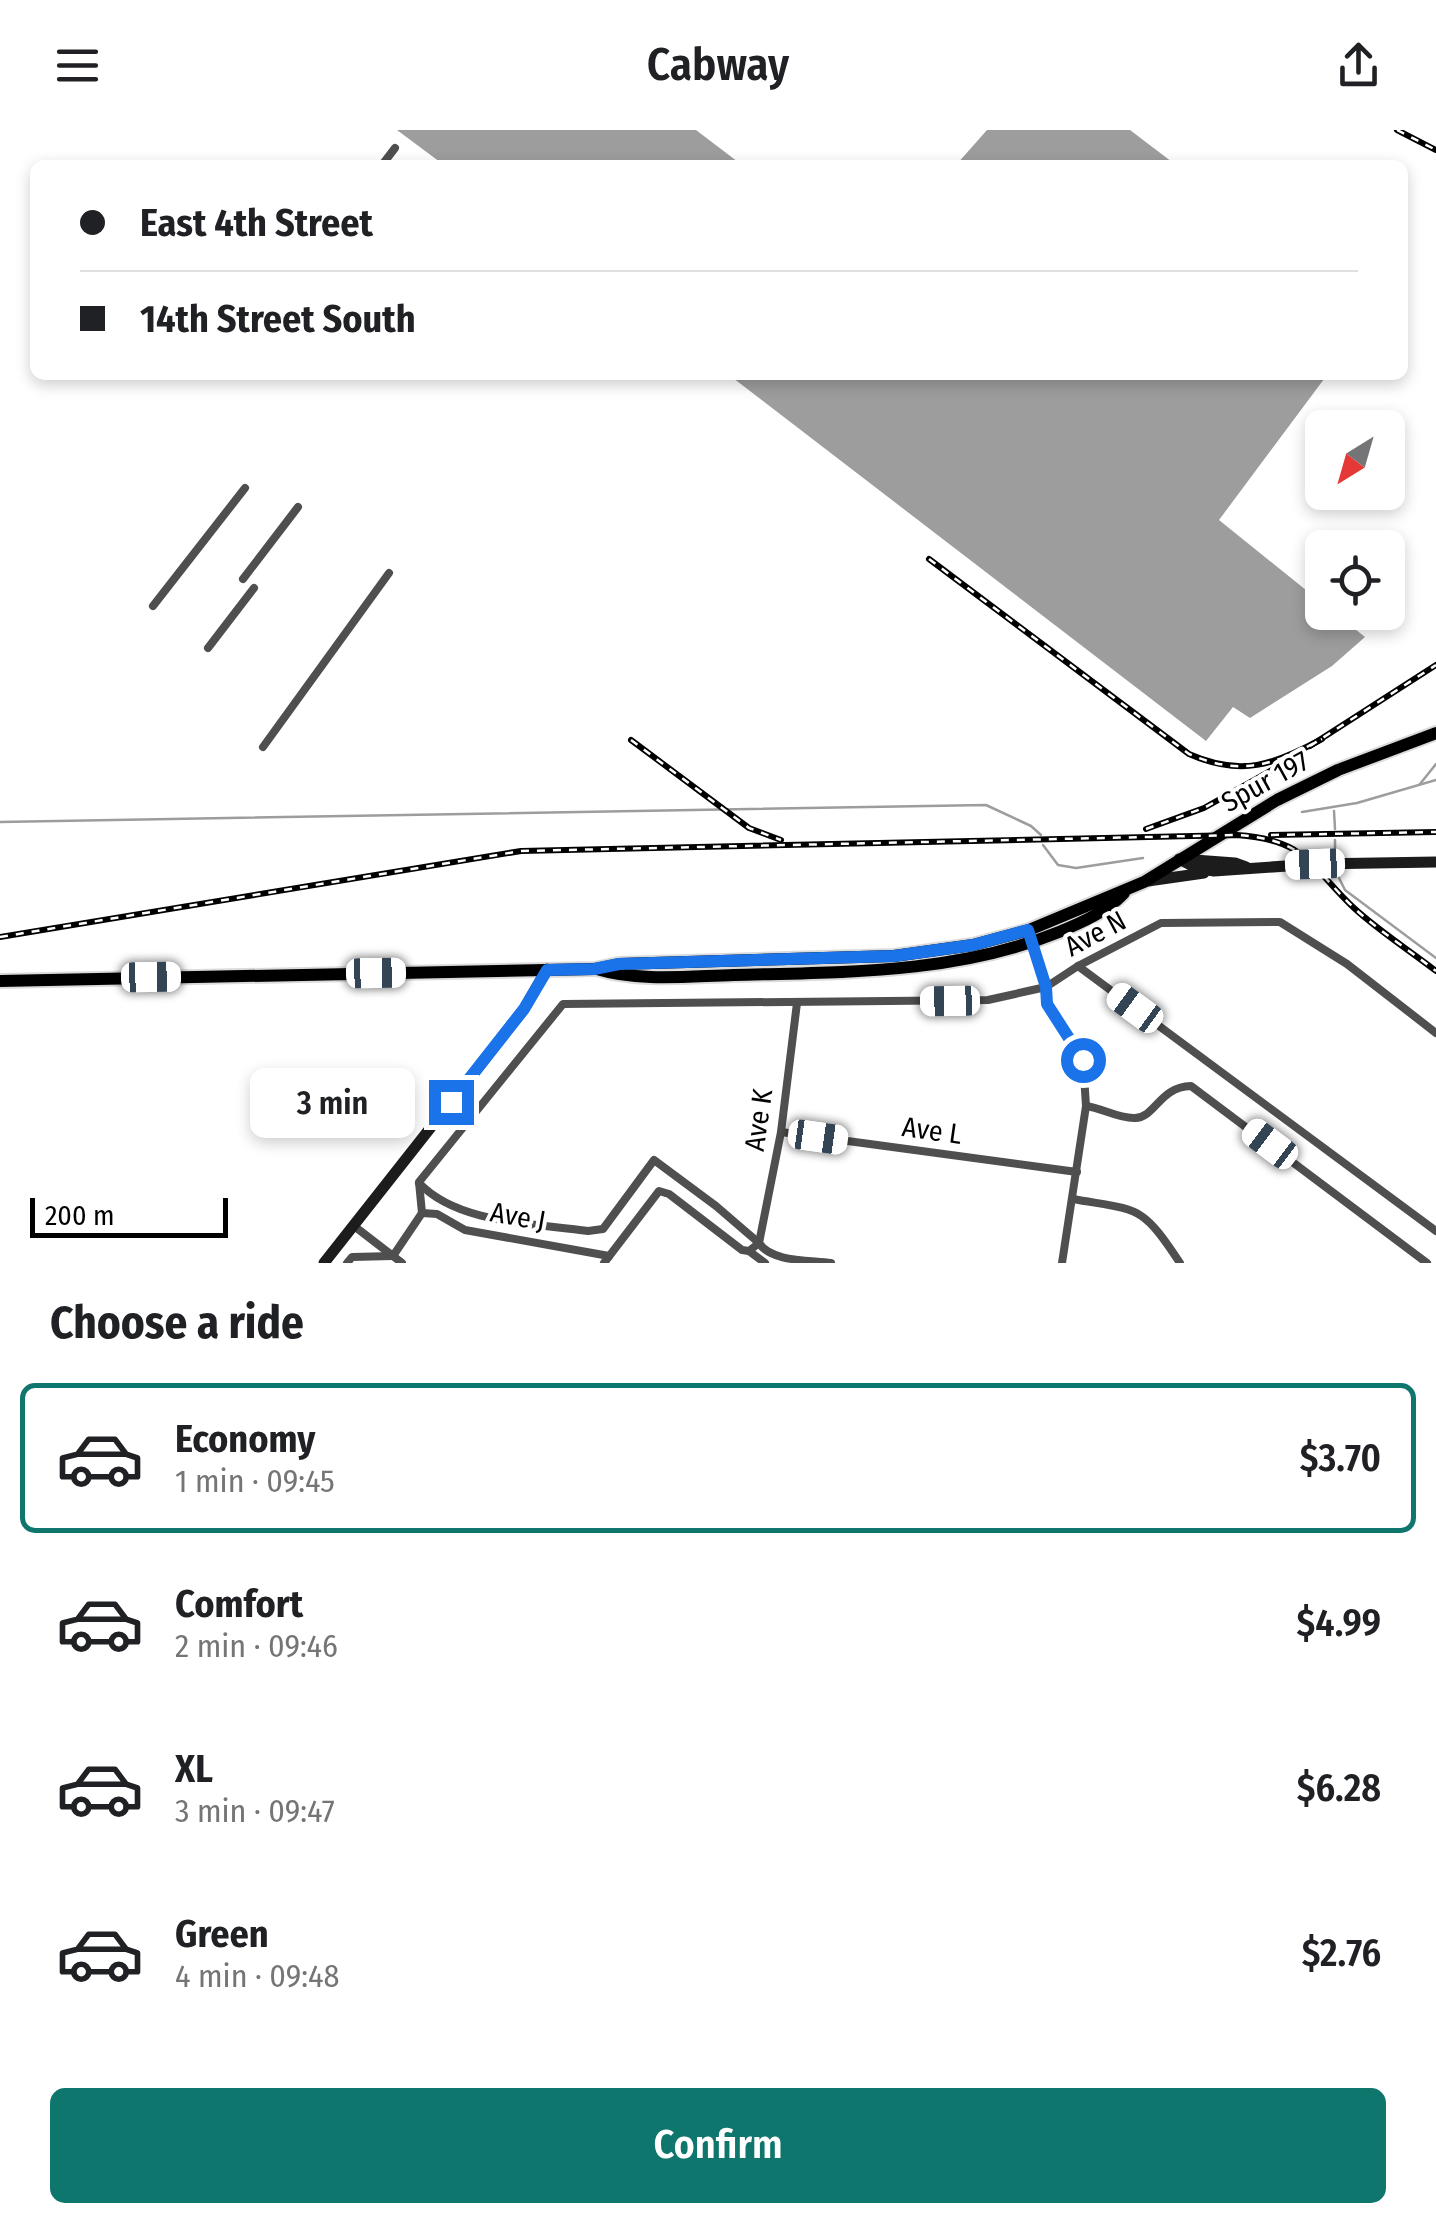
<!DOCTYPE html>
<html lang="en">
<head>
<meta charset="utf-8">
<style>
	:root { --surface:#fff; --page:#f2f2f2; --text:#202124; --muted:#757577; --line:#e0e0e0; --accent:#0f766e }
	body { margin:0; font-family:"Fira Sans Condensed",sans-serif; background:var(--page); color:var(--text); height:100vh; display:flex; flex-direction:column; font-size:38px; white-space:nowrap }
	* { box-sizing:border-box; margin:0 }
	p { font-size:32px; color:var(--muted) }
	.icon { flex:none; width:55px; height:55px; fill:none; stroke:currentColor; stroke-width:2; stroke-linecap:round; stroke-linejoin:round }
	.map { position:relative; height:1133px; overflow:hidden }
	.drawer { display:flex; flex-direction:column; background:var(--surface); flex:1 }
	.drawer>* { flex:none }
	.top-card { position:absolute; left:30px; top:30px; width:1378px; height:220px; border-radius:15px; box-shadow:0 5px 15px #0003; display:grid; align-content:center; height:220px; padding:0 50px; background:var(--surface) }
	.needle { width:65px; rotate:217deg }
	.buttons { position:absolute; left:1305px; top:280px; display:grid; gap:20px }
	.buttons a { display:grid; place-items:center; width:100px; height:100px; border-radius:15px; background:var(--surface); box-shadow:0 5px 15px #0003; font-size:50px }
	.scale { position:absolute; left:30px; bottom:25px; width:198px; box-sizing:border-box; padding-left:10px; border:5px solid #000; border-top:0; font-size:28px; line-height:35px; white-space:nowrap; color:#000; -webkit-text-stroke:8px #fff; paint-order:stroke }
	.end { position:absolute; width:45px; height:45px; margin:-22px; border:12px solid #1a73e8; background:#fff; box-shadow:0 0 0 5px #fff }
	.from { border-radius:50% }
	.bubble { position:absolute; height:70px; border-radius:15px; background:var(--surface); box-shadow:0 5px 15px #0003; font-size:32px; font-weight:600; line-height:70px; text-align:center }
	.car { position:absolute; width:30px; height:60px; margin:-30px -15px; border-radius:12px; box-shadow:0 0 8px 2px #0007; background:linear-gradient(#fff 24%,#345 0 40%,#fff 0 76%,#345 0 86%,#fff 0) }
	.top-card b { display:flex; align-items:center; gap:35px; height:95px; font-size:38px }
	.top-card b+b { border-top:2px solid var(--line) }
	.top-card i { width:25px; height:25px; background:var(--text) }
	ul { padding:0; list-style:none }
	li { display:flex; align-items:center; gap:30px; height:150px; margin:0 20px 15px; padding:0 30px; border:5px solid transparent; border-radius:15px }
	li div { flex:1 }
	li b { display:block; font-size:38px }
	li em { font-style:normal; font-weight:600 }
	li.on { border-color:var(--accent) }
	li>.icon { width:90px; height:90px; stroke-width:1.5 }
	h2 { padding:0 50px; font-size:45px; line-height:120px }
	.action { display:flex; gap:20px; margin-top:auto; padding:20px 50px }
	.action a { flex:1; height:115px; border-radius:15px; background:var(--accent); color:#fff; font-size:40px; font-weight:600; line-height:115px; text-align:center }
	header { display:flex; justify-content:space-between; align-items:center; height:130px; padding:0 50px; background:var(--surface); font-size:45px; font-weight:600 }
	.map>svg:first-child { display:block }
	.water { fill:#9d9d9d }
	.lines { fill:none; stroke-linecap:round; stroke-linejoin:round }
	.stream { stroke:#9d9d9d; stroke-width:2.5 }
	.primary-casing { stroke:#dbdbdb; stroke-width:16 }
	.street { stroke:#4f4f4f; stroke-width:8 }
	.secondary { stroke:#1c1c1c; stroke-width:11 }
	.primary { stroke:#000; stroke-width:12 }
	.rail-casing { stroke:#000; stroke-width:6 }
	.rail { stroke:#fff; stroke-width:2.5; stroke-dasharray:8; stroke-linecap:butt }
	.route { stroke:#1a73e8; stroke-width:12 }
	.labels { text-anchor:middle; stroke-width:8; stroke-linejoin:round; paint-order:stroke }
	.street-label { font-size:28px; fill:#000; stroke:#fff }
</style>
</head>
<body>
<header><svg class="icon" aria-label="menu" viewBox="0 0 24 24"><path d="M4 6h16M4 12h16M4 18h16"/></svg>Cabway<svg class="icon" aria-label="share" viewBox="0 0 24 24"><path d="M12 15V3M7 8l5-5 5 5M5 13v7h14v-7"/></svg></header>
<div class="map">
<svg width="1436" height="1133" viewBox="0 0 1436 1133">
	<rect width="100%" height="100%" fill="#fff"/>
	<g class="water">
		<path d="M397,0H696L742,35H444Z"/>
		<path d="M987,0H1130L1176,35H956Z"/>
		<path d="M729,245H1327L1219,390L1322,473V482L1335,483L1365,507L1332,536L1250,588L1233,577L1206,611Z"/>
	</g>
	<g class="lines">
		<g class="stream">
			<path d="M1420,654L1436,634"/>
			<path d="M1334,681L1335,699"/>
			<path d="M1302,682L1357,673L1436,650"/>
			<path d="M0,692L986,675L1031,696L1041,705"/>
			<path d="M1043,715L1058,735L1076,738L1143,728"/>
			<path d="M1335,724V710"/>
			<path d="M1337,744L1345,760L1436,828"/>
		</g>
		<g class="primary-casing">
			<g id="primary">
				<path d="M597,839C639,852 690,846 734,845C845,842 955,844 1059,802C1083,792 1106,782 1124,763"/>
				<path d="M0,851L595,839L619,834L894,826L973,815L1029,800L1144,752L1277,670L1338,640L1436,603"/>
			</g>
		</g>
		<g class="street">
			<path d="M382,35L395,18"/>
			<path d="M243,449L298,377"/>
			<path d="M153,476L245,358"/>
			<path d="M208,518L254,458"/>
			<path d="M263,617L389,443"/>
			<path d="M1031,808L1046,857L1047,874L1083,930L1086,976L1062,1133"/>
			<path d="M1078,836L1436,1101"/>
			<path d="M797,873L781,1002L759,1113C771,1132 809,1130 831,1133"/>
			<path d="M1086,976C1102,978 1119,989 1135,988C1156,987 1159,957 1191,956L1427,1133"/>
			<path d="M781,1002L1077,1042"/>
			<path d="M419,1053C458,1094 534,1093 588,1101L603,1099L654,1030L716,1076L759,1113L749,1121L765,1133"/>
			<path d="M1073,1069C1140,1081 1141,1074 1180,1133"/>
			<path d="M422,1083L437,1084L465,1100L609,1126"/>
			<path d="M354,1096L402,1133"/>
			<path d="M347,1133L352,1127L393,1126L422,1083L419,1052L563,874L988,870L1046,857L1078,836L1161,793L1280,792L1347,834L1436,903"/>
			<path d="M604,1133L659,1061L669,1064L742,1120L749,1121"/>
		</g>
		<g class="secondary">
			<path d="M1179,729L1196,738L1214,741L1315,734L1436,732"/>
			<path d="M1181,729L1235,733L1246,737"/>
			<path d="M1148,751L1204,743"/>
			<path d="M324,1133L524,879L547,839"/>
		</g>
		<use href="#primary" class="primary"/>
		<g class="rail-casing">
			<g id="rail">
				<path d="M1397,0L1436,20"/>
				<path d="M929,429L1189,624C1241,647 1274,635 1322,609"/>
				<path d="M631,610L749,698L781,710"/>
				<path d="M1310,616L1436,535"/>
				<path d="M1146,699L1204,678L1281,635"/>
				<path d="M1271,705L1436,702"/>
				<path d="M0,807L521,721L1237,705C1307,710 1309,735 1354,778C1379,801 1409,820 1436,841"/>
			</g>
		</g>
		<use href="#rail" class="rail"/>
	</g>
	<g class="lines">
		<path class="route" d="M451,972L524,879L547,840L594,839L619,834L894,826L973,815L1028,800L1046,857L1047,874L1083,930"/>
	</g>
	<g class="labels">
		<g class="street-label">
			<text transform="translate(1265 651) rotate(-29)" y="10">Spur 197</text>
			<text transform="translate(1095 803) rotate(-28)" y="10">Ave N</text>
			<text transform="translate(758 990) rotate(-82)" y="10">Ave K</text>
			<text transform="translate(932 1000) rotate(8)" y="10">Ave L</text>
			<text transform="translate(518 1086) rotate(10)" y="10">Ave J</text>
		</g>
	</g>
</svg>
<div class="buttons">
<a><svg class="needle" viewBox="-14 -14 28 28"><path d="M0-13l5 13h-10z" fill="#e53935"/><path d="M0 13l5-13h-10z" fill="#757577"/></svg></a>
<a><svg class="icon" aria-label="locate" viewBox="0 0 24 24"><circle cx="12" cy="12" r="6"/><path d="M12 2v4M12 18v4M2 12h4M18 12h4"/></svg></a>
</div>
<div class="scale">200 m</div>
<i class="end from" style="left:1083px;top:930px"></i>
<i class="end" style="left:451px;top:972px"></i>
<div class="bubble" style="left:250px;top:938px;width:165px">3 min</div>
<i class="car" style="left:1315px;top:734px;rotate:268deg"></i>
<i class="car" style="left:376px;top:843px;rotate:89deg"></i>
<i class="car" style="left:151px;top:847px;rotate:89deg"></i>
<i class="car" style="left:950px;top:871px;rotate:269deg"></i>
<i class="car" style="left:1135px;top:878px;rotate:306deg"></i>
<i class="car" style="left:818px;top:1007px;rotate:98deg"></i>
<i class="car" style="left:1270px;top:1014px;rotate:307deg"></i>
<div class="top-card">
<b><i class="from"></i>East 4th Street</b>
<b><i></i>14th Street South</b>
</div>
</div>
<section class="drawer">
<h2>Choose a ride</h2>
<ul>
<li class="on"><svg class="icon" aria-label="car" viewBox="0 0 24 24"><path d="M5 17H2v-5l4-1 3-4h7l3 4 3 1v5h-3M9 17h6M6 11h13"/><circle cx="7" cy="17" r="2"/><circle cx="17" cy="17" r="2"/></svg><div><b>Economy</b><p>1 min · 09:45</p></div><em>$3.70</em></li>
<li><svg class="icon" aria-label="car" viewBox="0 0 24 24"><path d="M5 17H2v-5l4-1 3-4h7l3 4 3 1v5h-3M9 17h6M6 11h13"/><circle cx="7" cy="17" r="2"/><circle cx="17" cy="17" r="2"/></svg><div><b>Comfort</b><p>2 min · 09:46</p></div><em>$4.99</em></li>
<li><svg class="icon" aria-label="car" viewBox="0 0 24 24"><path d="M5 17H2v-5l4-1 3-4h7l3 4 3 1v5h-3M9 17h6M6 11h13"/><circle cx="7" cy="17" r="2"/><circle cx="17" cy="17" r="2"/></svg><div><b>XL</b><p>3 min · 09:47</p></div><em>$6.28</em></li>
<li><svg class="icon" aria-label="car" viewBox="0 0 24 24"><path d="M5 17H2v-5l4-1 3-4h7l3 4 3 1v5h-3M9 17h6M6 11h13"/><circle cx="7" cy="17" r="2"/><circle cx="17" cy="17" r="2"/></svg><div><b>Green</b><p>4 min · 09:48</p></div><em>$2.76</em></li>
</ul>
<div class="action"><a>Confirm</a></div>
</section>
</body>
</html>
